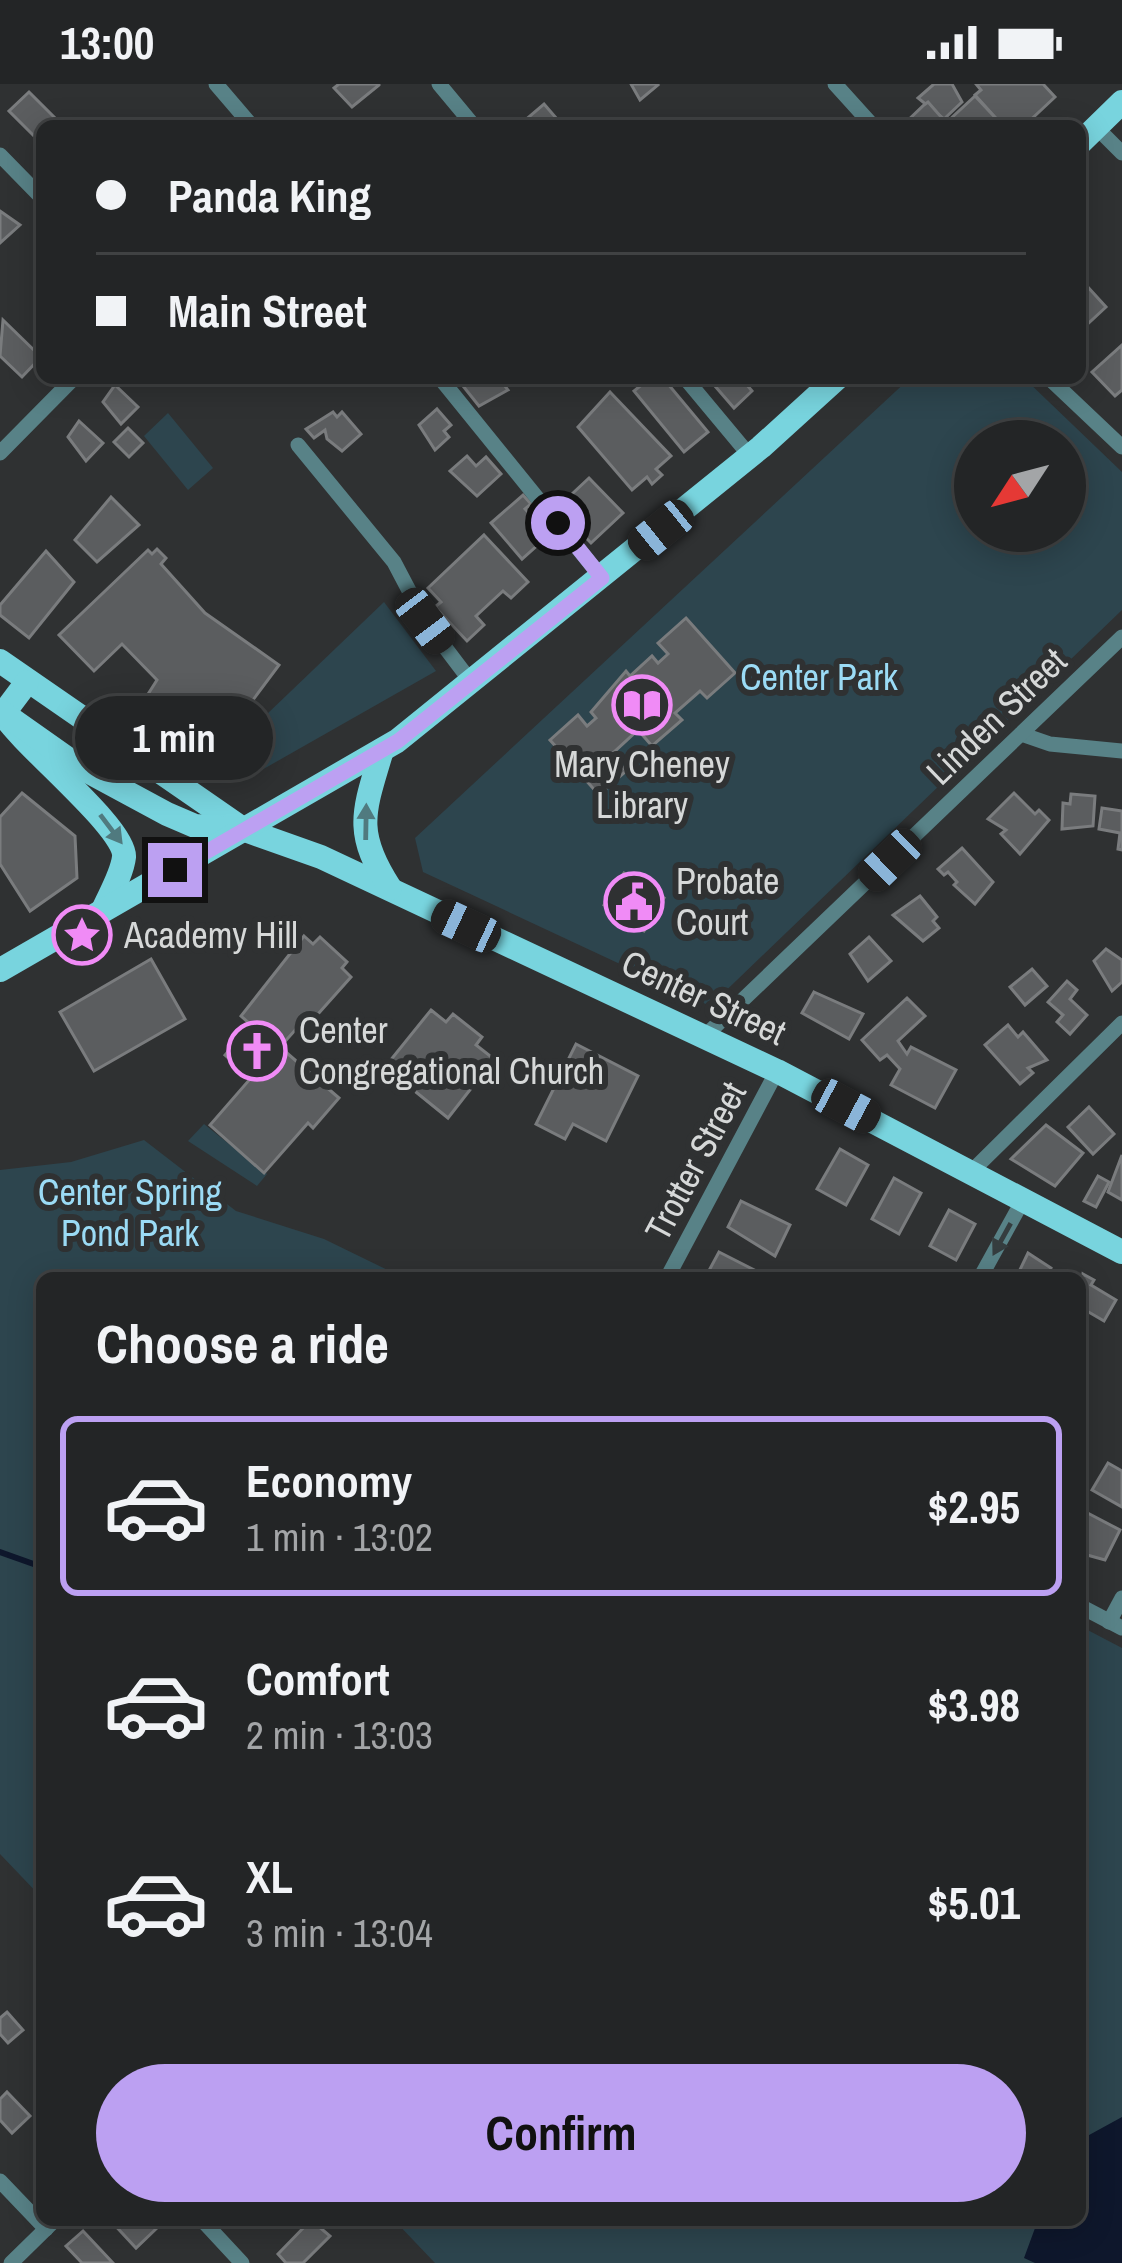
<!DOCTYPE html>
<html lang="en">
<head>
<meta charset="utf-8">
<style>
	:root { --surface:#232526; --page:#2b2d2e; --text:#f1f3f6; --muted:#a3a5a7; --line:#404243; --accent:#bca0f2 }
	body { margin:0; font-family:"Archivo Narrow",sans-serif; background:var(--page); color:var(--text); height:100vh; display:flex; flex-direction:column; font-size:45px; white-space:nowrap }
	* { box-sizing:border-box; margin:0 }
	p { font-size:39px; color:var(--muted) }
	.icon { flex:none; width:66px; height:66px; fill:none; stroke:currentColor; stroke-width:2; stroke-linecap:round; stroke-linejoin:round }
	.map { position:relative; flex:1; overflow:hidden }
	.details { position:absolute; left:36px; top:1188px; width:1050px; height:954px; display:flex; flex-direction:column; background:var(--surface); border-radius:18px; box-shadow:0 6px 30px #0003,0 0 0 3px var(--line) }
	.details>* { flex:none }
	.banner { position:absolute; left:36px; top:36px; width:1050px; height:264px; border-radius:18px; box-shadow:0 6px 30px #0003,0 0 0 3px var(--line); display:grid; align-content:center; height:264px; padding:0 60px; background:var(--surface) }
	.needle { width:78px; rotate:234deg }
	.buttons { position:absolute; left:954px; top:336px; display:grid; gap:24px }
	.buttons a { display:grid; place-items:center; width:132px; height:132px; border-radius:50%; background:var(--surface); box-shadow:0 6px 30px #0003,0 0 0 3px var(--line); font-size:60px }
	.end { position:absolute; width:54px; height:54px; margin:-27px; border:15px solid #bca0f2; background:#111; box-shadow:0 0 0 6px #111 }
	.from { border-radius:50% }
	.bubble { position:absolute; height:84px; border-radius:42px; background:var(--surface); box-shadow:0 6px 30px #0003,0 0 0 3px var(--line); font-size:39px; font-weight:700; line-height:84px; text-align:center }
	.car { position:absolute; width:36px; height:72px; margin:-36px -18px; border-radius:15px; box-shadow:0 0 9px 3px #0007; background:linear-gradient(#222 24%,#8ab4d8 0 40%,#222 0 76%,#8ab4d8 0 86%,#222 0) }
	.banner b { display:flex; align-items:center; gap:42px; height:114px; font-size:45px }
	.banner b+b { border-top:3px solid var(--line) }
	.banner i { width:30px; height:30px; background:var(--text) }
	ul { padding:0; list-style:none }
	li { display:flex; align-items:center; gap:36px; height:180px; margin:0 24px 18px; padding:0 36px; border:6px solid transparent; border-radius:18px }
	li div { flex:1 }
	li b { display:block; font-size:45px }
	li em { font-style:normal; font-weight:700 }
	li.on { border-color:var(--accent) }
	li>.icon { width:108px; height:108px; stroke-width:1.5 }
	h2 { padding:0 60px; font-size:54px; line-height:144px }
	.primary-button { display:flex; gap:24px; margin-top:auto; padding:24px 60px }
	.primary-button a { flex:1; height:138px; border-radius:72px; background:var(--accent); color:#111; font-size:48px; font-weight:700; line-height:138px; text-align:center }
	.status { display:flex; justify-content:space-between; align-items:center; height:84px; padding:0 60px; background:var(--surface); direction:ltr }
	.status svg { height:33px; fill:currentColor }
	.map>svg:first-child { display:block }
	.green { fill:#2d454e; fill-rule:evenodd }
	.water { fill:#0e172c }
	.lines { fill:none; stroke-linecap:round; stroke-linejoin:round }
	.stream { stroke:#0e172c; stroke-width:6 }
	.building { fill:#5b5d5f; stroke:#7a7c7e; stroke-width:3 }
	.street { stroke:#588287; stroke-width:15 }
	.primary { stroke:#78d4de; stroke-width:24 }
	.oneway { fill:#507a7f }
	.oneway2 { fill:#353d3f }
	.route { stroke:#bca0f2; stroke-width:15 }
	.labels { text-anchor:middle; stroke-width:12; stroke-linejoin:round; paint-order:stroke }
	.park-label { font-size:36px; fill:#9bdbf5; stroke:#2f3132 }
	.street-label { font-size:36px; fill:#d6d8d8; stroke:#2f3132 }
	.poi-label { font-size:36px; fill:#d6d8d8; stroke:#2f3132; text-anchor:start }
</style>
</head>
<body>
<div class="status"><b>13:00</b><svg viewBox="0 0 49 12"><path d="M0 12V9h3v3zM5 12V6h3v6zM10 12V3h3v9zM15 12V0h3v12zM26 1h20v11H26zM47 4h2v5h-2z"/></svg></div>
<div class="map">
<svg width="1122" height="2179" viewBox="0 0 1122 2179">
	<rect width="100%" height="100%" fill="#2f3132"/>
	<g class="green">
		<path d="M910,294H1024L1122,388V526L710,922L423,788L415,754ZM975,357H1065V447H975Z"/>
		<path d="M168,329L213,384L188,406L144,352Z"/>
		<path d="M384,518L436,587L260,687L216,679Z"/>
		<path d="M204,1040L267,1090L257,1102L188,1057Z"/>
		<path d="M144,1056L236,1127L324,1155L404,1194H42V1814L0,1770V1086L71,1078Z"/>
		<path d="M1080,1542L1122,1564V2179H435L394,2136H1080Z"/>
	</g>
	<path class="water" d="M1122,2033V2179H1035L1024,2174L1038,2136H1080V2056Z"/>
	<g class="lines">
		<path class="stream" d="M0,1468L42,1483"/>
	</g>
	<g class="building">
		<path d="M339,0H379V1L352,23L334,4Z"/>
		<path d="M631,0H657L658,1L640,16Z"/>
		<path d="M934,0H952L962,18L944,35L918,14Z"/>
		<path d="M1043,0L1055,13L1024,42H1003L975,11L981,6L976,0Z"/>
		<path d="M29,8L55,34L35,53L9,27Z"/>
		<path d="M975,12L1003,42L946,39Z"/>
		<path d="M928,18L949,42H902L924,21Z"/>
		<path d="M544,20L563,42H529L524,37Z"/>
		<path d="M0,127L20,141L0,159Z"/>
		<path d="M1086,201L1106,223L1080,247V207Z"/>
		<path d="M3,236L41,273L22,293L0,272Z"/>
		<path d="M1122,261V306L1115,312L1092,288Z"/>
		<path d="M473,294H499L508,306L479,322L463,302Z"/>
		<path d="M650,294H663L708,348L684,368L634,307Z"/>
		<path d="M708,294H741L752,307L734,324Z"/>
		<path d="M115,301L138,323L121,340L103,318Z"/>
		<path d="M610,308L671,372L656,385L662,391L652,400L647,393L632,406L578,343Z"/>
		<path d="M437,325L451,341L444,347L449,353L435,366L419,341Z"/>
		<path d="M333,328L337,333L342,328L361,350L342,367L327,355L325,346L314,354L306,345Z"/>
		<path d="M79,337L103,359L86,377L68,353Z"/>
		<path d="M128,344L143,359L129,373L114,358Z"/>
		<path d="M467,372L476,382L486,373L501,390L477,412L450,387Z"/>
		<path d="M589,394L623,429L591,459L557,424Z"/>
		<path d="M523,411L531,420L525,425L549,451L522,475L491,439Z"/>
		<path d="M111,413L139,441L97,478L75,456Z"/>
		<path d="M484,451L528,498L511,514L503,507L476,532L484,541L467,557L435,523L441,518L428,504Z"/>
		<path d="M157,465L166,474L161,480L205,529L279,581L215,667L145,615L157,596L122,560L94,587L59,551L148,466L152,470Z"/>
		<path d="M46,467L74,498L29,554L0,531V521Z"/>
		<path d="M686,534L735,589L707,614L700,607L675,629L682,636L652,662L638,646L612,670L626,687L599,711L550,656L578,631L587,642L596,634L591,628L626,587L630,592L652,572L658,579L668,570L658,559Z"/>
		<path d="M22,709L75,752L77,794L30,827L0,780V733Z"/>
		<path d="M1014,709L1035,730L1039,726L1049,736L1020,770L1001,750L1006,746L988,735Z"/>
		<path d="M1071,710L1095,712L1093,742L1062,745L1063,719L1070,720Z"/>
		<path d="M1102,724L1122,727V766L1118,765L1120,749L1099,745Z"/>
		<path d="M962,764L993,798L975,820L954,801L957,798L948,788L944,791L938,785Z"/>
		<path d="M624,789L664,814L644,847L604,821Z"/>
		<path d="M920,812L937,833L933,837L939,844L923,857L893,831Z"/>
		<path d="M304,852L313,860L320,853L347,878L342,884L351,893L310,939L305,935L280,963L339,1014L313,1044L308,1039L264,1089L210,1041L251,994L225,971L251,941L241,932Z"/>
		<path d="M869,853L891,877L868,897L850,870Z"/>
		<path d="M1106,865L1122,876V898L1112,907L1094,877Z"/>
		<path d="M151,875L185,935L94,987L60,928Z"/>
		<path d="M1032,885L1047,902L1025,921L1010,903Z"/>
		<path d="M1067,897L1077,906L1070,915L1087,931L1070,950L1057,938L1063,931L1048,918Z"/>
		<path d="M814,908L863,930L849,955L802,929Z"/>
		<path d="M907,914L925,932L898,957L907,970L911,963L956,986L935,1024L891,1001L900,985L887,971L880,976L862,956Z"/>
		<path d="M431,926L446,938L453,930L482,953L476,961L494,975L448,1034L385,983Z"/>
		<path d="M1008,941L1018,953L1023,948L1047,976L1028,984L1033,989L1020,1000L985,961Z"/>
		<path d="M576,960L638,992L606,1057L573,1040L565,1055L536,1040Z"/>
		<path d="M1089,1023L1114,1050L1093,1070L1068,1043Z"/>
		<path d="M1046,1041L1083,1069L1055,1102L1011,1075Z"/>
		<path d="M840,1065L868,1081L846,1121L817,1105Z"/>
		<path d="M1122,1071V1116L1108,1108Z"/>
		<path d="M1098,1092L1109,1098L1096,1123L1084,1117Z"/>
		<path d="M894,1094L921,1109L899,1150L872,1135Z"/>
		<path d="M741,1117L790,1141L775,1172L728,1143Z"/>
		<path d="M949,1126L975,1140L956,1176L930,1162Z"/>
		<path d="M719,1168L770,1194H705Z"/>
		<path d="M1028,1169L1051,1184L1046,1194H1016Z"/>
		<path d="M1083,1190L1094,1196L1091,1201L1116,1216L1104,1237L1080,1223Z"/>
		<path d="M1108,1379L1122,1387V1423L1092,1406Z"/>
		<path d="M1080,1425L1120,1446L1105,1476L1080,1469Z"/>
		<path d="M7,1928L23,1946L8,1959L0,1950V1934Z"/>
		<path d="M7,2008L30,2032L12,2049L0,2036V2015Z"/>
		<path d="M110,2136H150L157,2144L136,2164Z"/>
		<path d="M311,2136L330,2152L303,2179H286L278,2170Z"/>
		<path d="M83,2147L113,2179H82L66,2162Z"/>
	</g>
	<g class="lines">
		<g class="street">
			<path d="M216,0L252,42"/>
			<path d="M439,0L474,42"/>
			<path d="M835,0L873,42"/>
			<path d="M1096,43L1122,69"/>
			<path d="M0,71L42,114"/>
			<path d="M440,294L602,494"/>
			<path d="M685,294L750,372"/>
			<path d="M1049,294L1122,363"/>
			<path d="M298,361L394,478L425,537L472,599"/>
			<path d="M0,369L74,294"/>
			<path d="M1021,650L1050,660L1122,667"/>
			<path d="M704,953L1122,553"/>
			<path d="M971,1088L1122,939"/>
			<path d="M667,1194L777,987"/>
			<path d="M980,1194L1023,1116"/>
			<path d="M1080,1522L1122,1544"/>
			<path d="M1109,1538L1122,1514"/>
			<path d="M0,2097L46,2145"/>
			<path d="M202,2136L242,2179"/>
			<path d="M11,2179L55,2136"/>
		</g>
		<g class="primary">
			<path d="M1080,59L1122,18"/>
			<path d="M0,577L243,745"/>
			<path d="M27,598L3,630C24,663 127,745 124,773C122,790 110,810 103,826"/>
			<path d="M0,627L78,682L167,730L195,742L245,746L321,773L777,987L1122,1168"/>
			<path d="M382,666C364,727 353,747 390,804"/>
			<path d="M0,886L397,657L761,363L837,294"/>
		</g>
	</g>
	<defs><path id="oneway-solid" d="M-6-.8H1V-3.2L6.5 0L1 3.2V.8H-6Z" transform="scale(3)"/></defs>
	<g class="oneway">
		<use href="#oneway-solid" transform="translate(366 738) rotate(-89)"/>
		<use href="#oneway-solid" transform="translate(111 745) rotate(53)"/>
	</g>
	<use class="oneway2" href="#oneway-solid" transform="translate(1002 1155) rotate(119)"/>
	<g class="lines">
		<path class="route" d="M175,786L398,657L602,494L558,439"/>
	</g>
	<defs>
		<g id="library-ring" transform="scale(3)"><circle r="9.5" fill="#2f3132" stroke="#f08bf6" stroke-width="1.5"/><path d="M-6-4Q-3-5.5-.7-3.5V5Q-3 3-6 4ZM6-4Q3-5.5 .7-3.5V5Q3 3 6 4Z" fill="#f08bf6"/></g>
		<g id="civic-ring" transform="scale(3)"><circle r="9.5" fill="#2f3132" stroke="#f08bf6" stroke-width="1.5"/><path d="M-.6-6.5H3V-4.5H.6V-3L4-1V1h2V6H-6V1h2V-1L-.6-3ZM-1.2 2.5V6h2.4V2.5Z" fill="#f08bf6"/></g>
		<g id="sight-ring" transform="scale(3)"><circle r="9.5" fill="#2f3132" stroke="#f08bf6" stroke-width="1.5"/><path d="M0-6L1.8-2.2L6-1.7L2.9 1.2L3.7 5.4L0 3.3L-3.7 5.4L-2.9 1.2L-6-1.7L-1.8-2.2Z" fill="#f08bf6"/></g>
		<g id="church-ring" transform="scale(3)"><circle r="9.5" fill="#2f3132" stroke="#f08bf6" stroke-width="1.5"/><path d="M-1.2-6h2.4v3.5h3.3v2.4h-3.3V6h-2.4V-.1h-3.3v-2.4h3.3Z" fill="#f08bf6"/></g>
	</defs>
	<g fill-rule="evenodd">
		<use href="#library-ring" x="642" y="621"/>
		<use href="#civic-ring" x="634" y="818"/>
		<use href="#sight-ring" x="82" y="851"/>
		<use href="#church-ring" x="257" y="967"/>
	</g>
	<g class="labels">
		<g class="park-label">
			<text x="819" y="606">Center Park</text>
			<text x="130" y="1121">Center Spring<tspan x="130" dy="41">Pond Park</tspan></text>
		</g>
		<g class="street-label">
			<text transform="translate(996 632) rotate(-44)" y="13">Linden Street</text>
			<text transform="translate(704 913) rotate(25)" y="13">Center Street</text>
			<text transform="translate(695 1077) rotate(-62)" y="13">Trotter Street</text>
		</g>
		<g class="poi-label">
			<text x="642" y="693" text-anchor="middle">Mary Cheney<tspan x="642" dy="41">Library</tspan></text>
			<text x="676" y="810">Probate<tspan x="676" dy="41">Court</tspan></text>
			<text x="124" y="864">Academy Hill</text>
			<text x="299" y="959">Center<tspan x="299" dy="41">Congregational Church</tspan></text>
		</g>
	</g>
</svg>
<div class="buttons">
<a><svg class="needle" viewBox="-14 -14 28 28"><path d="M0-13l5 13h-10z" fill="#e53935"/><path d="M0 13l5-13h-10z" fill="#a3a5a7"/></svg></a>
</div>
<i class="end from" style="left:558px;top:439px"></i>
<i class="end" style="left:175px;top:786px"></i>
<div class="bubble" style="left:75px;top:612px;width:198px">1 min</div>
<i class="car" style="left:661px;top:446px;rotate:231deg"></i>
<i class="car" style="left:425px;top:537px;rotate:143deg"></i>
<i class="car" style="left:890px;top:776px;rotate:226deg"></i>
<i class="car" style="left:466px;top:842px;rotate:295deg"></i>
<i class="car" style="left:846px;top:1022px;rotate:118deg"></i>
<div class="banner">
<b><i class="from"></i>Panda King</b>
<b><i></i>Main Street</b>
</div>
<section class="details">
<h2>Choose a ride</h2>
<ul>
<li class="on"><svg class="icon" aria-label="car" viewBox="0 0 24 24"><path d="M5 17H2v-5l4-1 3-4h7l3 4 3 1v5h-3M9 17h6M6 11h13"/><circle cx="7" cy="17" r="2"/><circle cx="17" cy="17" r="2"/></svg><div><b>Economy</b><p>1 min · 13:02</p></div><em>$2.95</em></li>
<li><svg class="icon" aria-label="car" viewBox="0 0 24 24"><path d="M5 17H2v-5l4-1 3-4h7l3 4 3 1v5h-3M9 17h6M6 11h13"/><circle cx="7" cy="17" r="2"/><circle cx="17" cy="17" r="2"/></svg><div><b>Comfort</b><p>2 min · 13:03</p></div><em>$3.98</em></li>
<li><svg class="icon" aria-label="car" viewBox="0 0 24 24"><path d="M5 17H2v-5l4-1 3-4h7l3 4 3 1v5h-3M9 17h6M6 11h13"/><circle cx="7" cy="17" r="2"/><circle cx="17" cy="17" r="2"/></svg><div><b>XL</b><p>3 min · 13:04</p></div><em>$5.01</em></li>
</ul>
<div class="primary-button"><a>Confirm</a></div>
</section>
</div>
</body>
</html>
